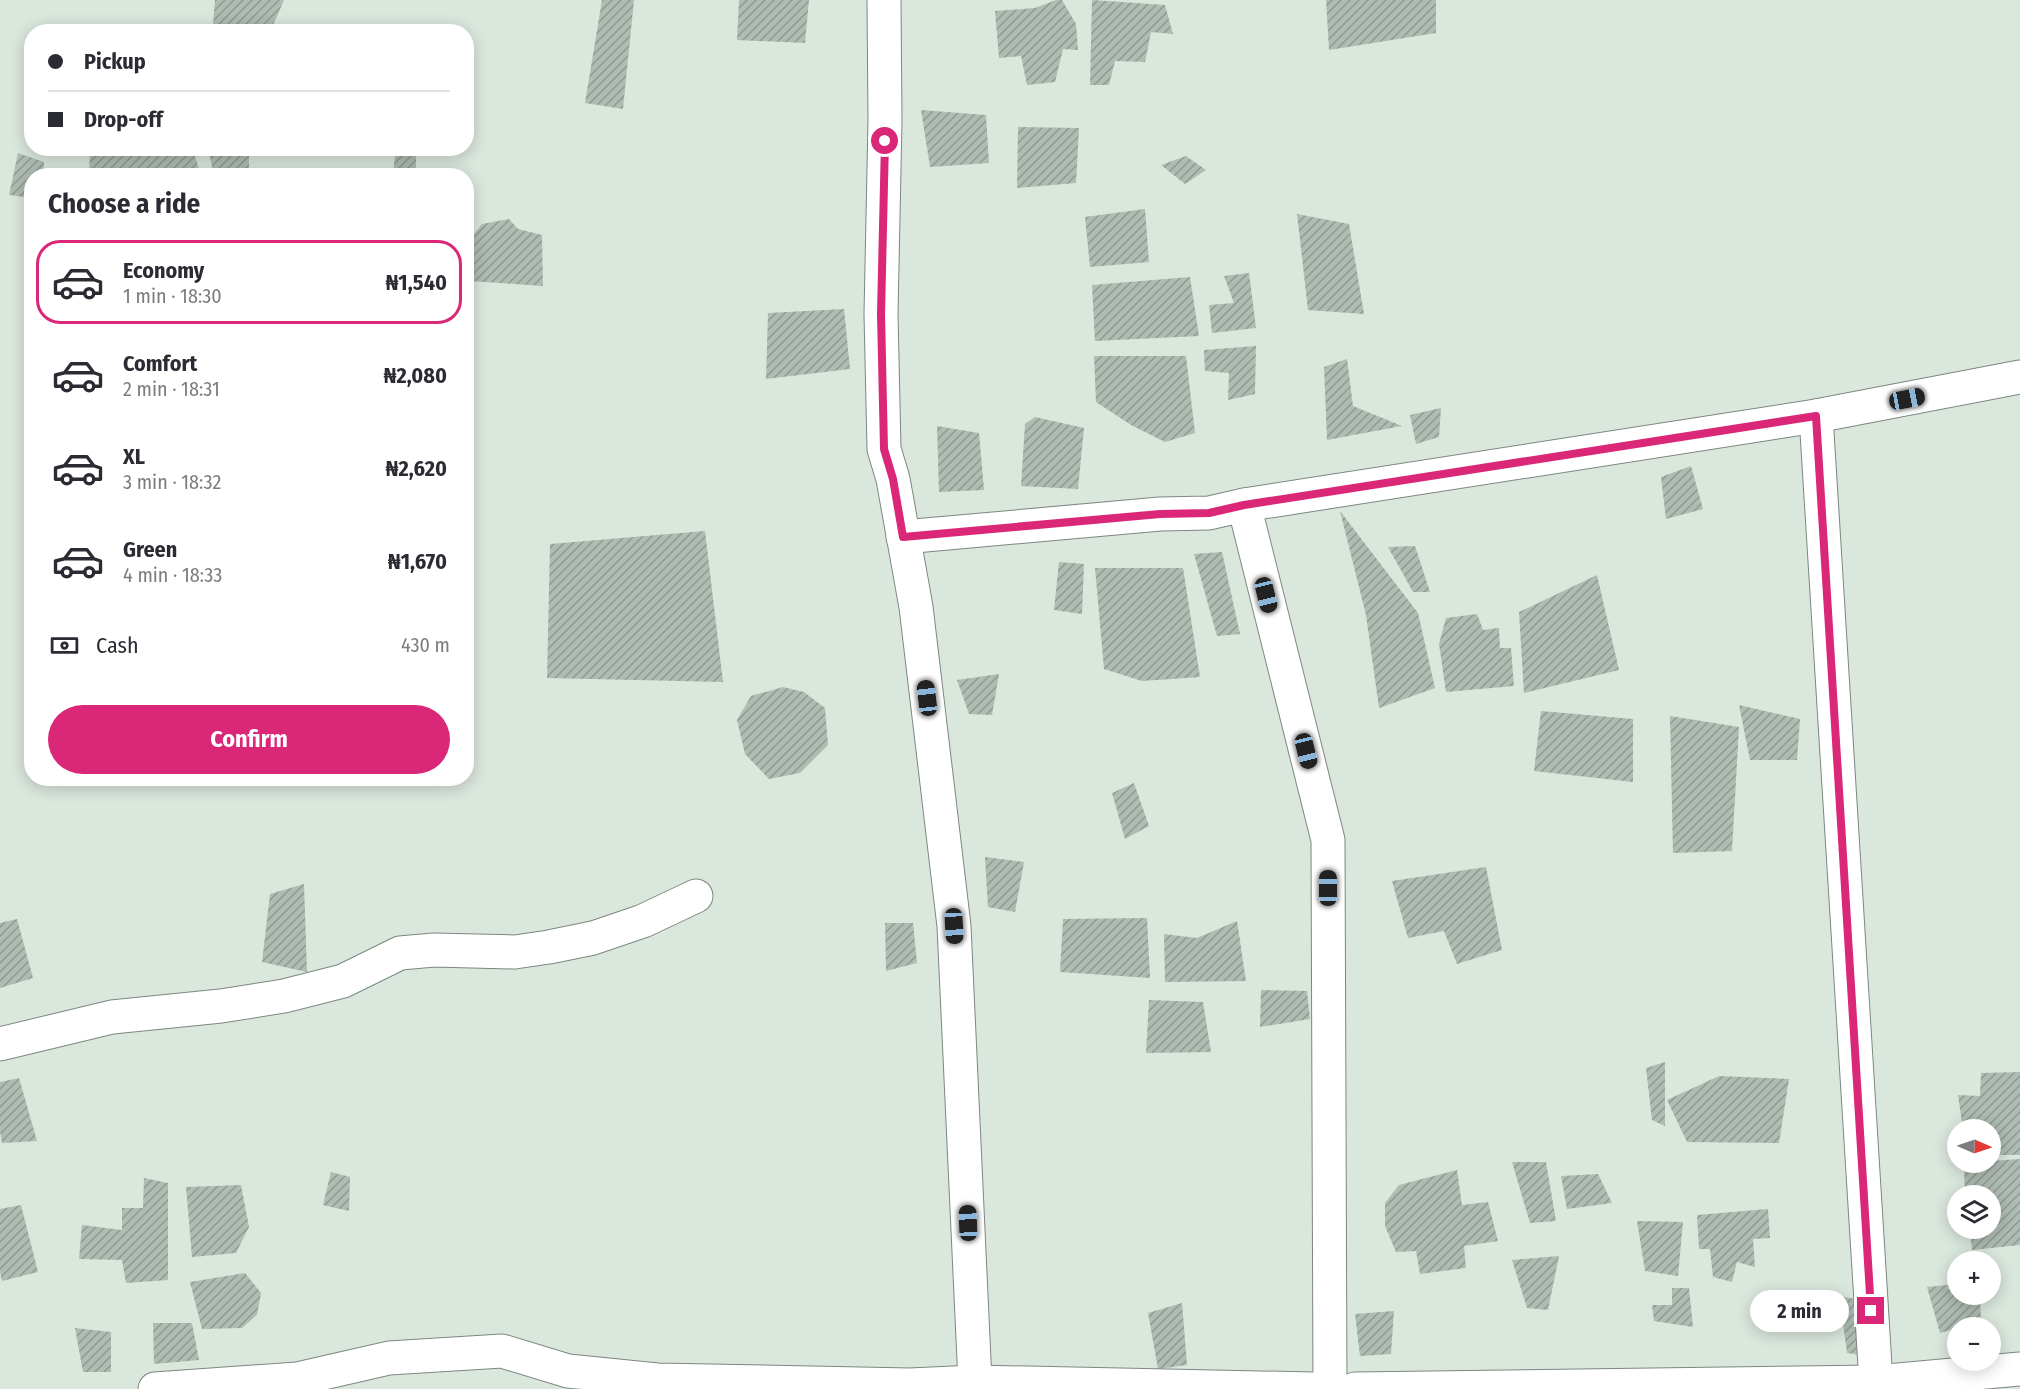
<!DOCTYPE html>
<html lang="en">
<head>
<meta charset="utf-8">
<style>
	:root { --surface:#fff; --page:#f2f2f3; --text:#2b2b33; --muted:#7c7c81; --line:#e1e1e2; --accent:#db2777 }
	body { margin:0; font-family:"Fira Sans Condensed",sans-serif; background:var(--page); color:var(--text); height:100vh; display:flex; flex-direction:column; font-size:22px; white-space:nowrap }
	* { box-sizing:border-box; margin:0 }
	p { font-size:20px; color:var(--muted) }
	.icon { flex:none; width:33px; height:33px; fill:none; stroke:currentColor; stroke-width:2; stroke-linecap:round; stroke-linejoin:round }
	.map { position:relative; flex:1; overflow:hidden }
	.details { position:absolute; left:24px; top:168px; width:450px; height:618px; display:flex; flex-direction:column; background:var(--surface); border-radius:24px; box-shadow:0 3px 15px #0003 }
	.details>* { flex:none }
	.banner { position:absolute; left:24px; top:24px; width:450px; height:132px; border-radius:24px; box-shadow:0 3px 15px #0003; display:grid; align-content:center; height:132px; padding:0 24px; background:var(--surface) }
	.needle { width:39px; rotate:92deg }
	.fabs { position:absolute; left:1947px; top:1119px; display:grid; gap:12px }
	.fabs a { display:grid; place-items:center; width:54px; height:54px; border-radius:50%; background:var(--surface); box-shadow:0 3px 15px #0003; font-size:30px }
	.end { position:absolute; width:27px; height:27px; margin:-14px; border:8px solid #db2777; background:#fff; box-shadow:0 0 0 3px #fff }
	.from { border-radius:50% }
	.bubble { position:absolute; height:42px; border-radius:21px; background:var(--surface); box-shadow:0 3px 15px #0003; font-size:20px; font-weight:700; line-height:42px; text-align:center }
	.car { position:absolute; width:18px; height:36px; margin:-18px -9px; border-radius:8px; box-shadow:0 0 4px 2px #0007; background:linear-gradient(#222 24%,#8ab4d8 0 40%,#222 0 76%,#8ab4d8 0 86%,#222 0) }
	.banner b { display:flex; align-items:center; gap:21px; height:57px; font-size:22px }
	.banner b+b { border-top:2px solid var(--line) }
	.banner i { width:15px; height:15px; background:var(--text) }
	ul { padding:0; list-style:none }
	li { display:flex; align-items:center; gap:18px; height:84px; margin:0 12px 9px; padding:0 12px; border:3px solid transparent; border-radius:24px }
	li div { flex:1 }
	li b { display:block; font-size:22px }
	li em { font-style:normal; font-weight:700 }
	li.current { border-color:var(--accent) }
	li>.icon { width:54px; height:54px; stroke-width:1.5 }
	h2 { padding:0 24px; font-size:27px; line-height:72px }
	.pay { display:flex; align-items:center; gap:15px; height:66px; padding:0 24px; font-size:22px }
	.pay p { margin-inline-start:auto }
	.cta { display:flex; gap:12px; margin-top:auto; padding:12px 24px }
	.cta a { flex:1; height:69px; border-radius:36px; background:var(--accent); color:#fff; font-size:24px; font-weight:700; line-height:69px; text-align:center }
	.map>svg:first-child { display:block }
	.building { fill:url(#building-hatch) }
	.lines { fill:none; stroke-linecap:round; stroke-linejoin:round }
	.minor-casing { stroke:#7c887f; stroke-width:35 }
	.minor { stroke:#fff; stroke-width:33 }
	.route { stroke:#db2777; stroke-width:8 }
</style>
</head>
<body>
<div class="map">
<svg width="2020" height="1389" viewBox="0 0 2020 1389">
	<defs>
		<pattern id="building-hatch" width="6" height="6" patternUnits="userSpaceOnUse" patternTransform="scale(1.5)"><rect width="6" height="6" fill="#afbcb2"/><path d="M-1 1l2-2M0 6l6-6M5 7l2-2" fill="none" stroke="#8f9a92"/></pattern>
	</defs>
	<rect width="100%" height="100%" fill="#dae7dd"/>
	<g class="building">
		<path d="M215,0H284L271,30L213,25Z"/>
		<path d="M602,0H634L623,109L585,103Z"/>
		<path d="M739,0H809L805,43L737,40Z"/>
		<path d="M1056,0H1062L1076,24L1078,50L1063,49L1055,82L1027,85L1021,56L999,58L995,11L1035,8Z"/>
		<path d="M1092,0L1165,5L1173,34L1151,32L1145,62L1115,61L1109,85H1090Z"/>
		<path d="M1326,0H1436V33L1329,50Z"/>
		<path d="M921,110L986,115L989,163L930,167Z"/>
		<path d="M1018,127L1079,128L1076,183L1017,188Z"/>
		<path d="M90,148H161V153L195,156L201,176H89Z"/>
		<path d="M249,149V176H214L209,152Z"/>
		<path d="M416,152V176H393L395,155Z"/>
		<path d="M18,153L44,162L43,176H32V198L9,195Z"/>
		<path d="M1186,156L1206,170L1185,184L1161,165Z"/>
		<path d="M1145,209L1149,262L1090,267L1085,217Z"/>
		<path d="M1297,214L1349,224L1364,314L1308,310Z"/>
		<path d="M509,219L518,229L542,235L543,286L470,281L468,242L482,224Z"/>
		<path d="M1249,273L1256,328L1212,333L1209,305L1234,303L1224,276Z"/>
		<path d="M1190,277L1199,336L1095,341L1092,285Z"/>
		<path d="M844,309L850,369L766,379L768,313Z"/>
		<path d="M1256,346L1255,394L1228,400L1229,373L1205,371L1204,350Z"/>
		<path d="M1094,356H1186L1195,433L1165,442L1131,425L1096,402Z"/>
		<path d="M1347,359L1353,406L1402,426L1327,440L1324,367Z"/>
		<path d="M1441,408L1439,437L1416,444L1410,415Z"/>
		<path d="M1035,417L1084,428L1078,489L1021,486L1025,424Z"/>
		<path d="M937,426L979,433L984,490L939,492Z"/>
		<path d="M1691,466L1703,509L1666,519L1661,477Z"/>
		<path d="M1340,511L1418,613L1435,688L1379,708L1366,615Z"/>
		<path d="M705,531L723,682L547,678L550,544Z"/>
		<path d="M1415,546L1430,592H1413L1388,547Z"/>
		<path d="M1222,552L1240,634L1217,636L1194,554Z"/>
		<path d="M1059,562L1084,564L1082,614L1054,610Z"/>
		<path d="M1095,568H1183L1200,677L1142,681L1104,669Z"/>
		<path d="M1597,575L1619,670L1524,693L1519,612Z"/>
		<path d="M1477,614L1483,630L1499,628L1500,648H1511L1514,686L1446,692L1439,644L1446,618Z"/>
		<path d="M999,674L992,715L969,714L957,680Z"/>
		<path d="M783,687L804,692L825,708L828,745L800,773L769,779L745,754L737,720L751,696Z"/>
		<path d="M1739,705L1800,719L1797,760H1750Z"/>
		<path d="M1541,711L1633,719V782L1534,771Z"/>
		<path d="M1670,716L1739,727L1732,851L1673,853Z"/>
		<path d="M1134,783L1149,826L1125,839L1112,793Z"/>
		<path d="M985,857L1024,862L1015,912L988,907Z"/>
		<path d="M1486,867L1502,950L1457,964L1444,931L1408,938L1392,881Z"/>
		<path d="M304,884L307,972L262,962L270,894Z"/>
		<path d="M1147,918L1150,978L1060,972L1063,919Z"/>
		<path d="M17,919L33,978L0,988V923Z"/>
		<path d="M1237,921L1246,981L1165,982L1164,934L1197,938Z"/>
		<path d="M885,923H913L917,963L886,971Z"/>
		<path d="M1261,990L1307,991L1310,1019L1260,1027Z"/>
		<path d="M1149,1000L1203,1002L1211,1052L1146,1053Z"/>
		<path d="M1665,1062V1126L1652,1120L1646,1068Z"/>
		<path d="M2020,1072V1155H1990V1130H1963L1958,1095L1980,1096L1981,1073Z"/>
		<path d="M1719,1076L1789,1079L1779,1143L1687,1142L1667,1100Z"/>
		<path d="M19,1078L37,1141L2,1143L0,1131V1082Z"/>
		<path d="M2020,1159V1245L1972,1250L1970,1228H1990V1196H1967L1965,1193L1964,1171L1981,1169L1990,1161Z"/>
		<path d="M1512,1162H1546L1556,1221L1530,1223Z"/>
		<path d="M1457,1170L1462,1205L1488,1202L1498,1241L1464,1246L1466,1268L1420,1274L1416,1251L1396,1252L1385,1226V1203L1399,1185Z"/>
		<path d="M331,1172L350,1177L349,1211L323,1205Z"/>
		<path d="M1598,1174L1612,1203L1567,1209L1561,1176Z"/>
		<path d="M144,1178L168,1183V1280L126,1283L122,1260L79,1259L82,1225L122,1230V1208H143Z"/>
		<path d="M241,1185L249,1227L236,1253L192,1257L186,1187Z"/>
		<path d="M21,1205L38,1272L2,1281L0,1272V1209Z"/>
		<path d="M1768,1209L1770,1238L1753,1239L1755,1267L1737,1262L1732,1282L1713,1277L1710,1249H1699L1697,1215Z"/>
		<path d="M1637,1221L1683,1222L1678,1276L1645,1271Z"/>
		<path d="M1559,1256L1548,1310L1527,1308L1512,1260Z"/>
		<path d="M245,1273L261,1293L257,1315L242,1328L202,1329L190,1282Z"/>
		<path d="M1958,1284V1294H1980L1981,1324L1958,1328L1940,1333L1927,1287Z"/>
		<path d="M1672,1288H1689L1693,1327L1654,1321L1652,1305H1672Z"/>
		<path d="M1839,1296L1861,1300V1355L1847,1353Z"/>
		<path d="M1182,1303L1187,1365L1158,1369L1148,1313Z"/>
		<path d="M1394,1311L1391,1354L1360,1356L1355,1314Z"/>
		<path d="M153,1323H192L199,1360L154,1364Z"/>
		<path d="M75,1328L111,1332V1372H83Z"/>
	</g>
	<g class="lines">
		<g class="minor-casing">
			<g id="minor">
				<path d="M884,0L885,120L881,314L884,449L893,479L916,607L954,926L975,1382L972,1389"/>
				<path d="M1816,416L1876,1382"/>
				<path d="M1244,505L1328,840L1330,1389"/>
				<path d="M903,537L1160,514L1209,513L1244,505L1816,416L2020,377"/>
				<path d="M0,1044L112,1017L221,1006L284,996L343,981L400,953L434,950L515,952L549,947L593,938L643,921L696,896"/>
				<path d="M155,1389L297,1379L389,1358L502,1351L568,1371L657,1380L910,1385L975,1382L1313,1389"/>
				<path d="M1355,1389L1876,1382L2020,1369"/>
			</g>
		</g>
		<use href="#minor" class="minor"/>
	</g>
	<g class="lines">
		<path class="route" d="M885,141L881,314L884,449L893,479L903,537L1160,514L1209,513L1244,505L1816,416L1871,1311"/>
	</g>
</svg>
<div class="fabs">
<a><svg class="needle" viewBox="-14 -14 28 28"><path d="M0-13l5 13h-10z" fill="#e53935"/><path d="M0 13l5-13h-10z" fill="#7c7c81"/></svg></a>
<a><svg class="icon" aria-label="layers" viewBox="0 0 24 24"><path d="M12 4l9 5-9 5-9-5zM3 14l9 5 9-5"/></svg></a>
<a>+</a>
<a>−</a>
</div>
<i class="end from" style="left:885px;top:141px"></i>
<i class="end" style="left:1871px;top:1311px"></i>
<div class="bubble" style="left:1750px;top:1290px;width:99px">2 min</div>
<i class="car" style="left:1907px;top:399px;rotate:79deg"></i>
<i class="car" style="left:1266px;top:595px;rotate:166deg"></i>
<i class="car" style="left:927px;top:698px;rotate:353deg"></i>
<i class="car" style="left:1306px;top:751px;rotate:166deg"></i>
<i class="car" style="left:1328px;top:888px;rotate:0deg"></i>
<i class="car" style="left:954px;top:926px;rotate:177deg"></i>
<i class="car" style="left:968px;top:1223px;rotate:358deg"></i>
<div class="banner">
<b><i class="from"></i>Pickup</b>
<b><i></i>Drop-off</b>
</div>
<section class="details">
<h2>Choose a ride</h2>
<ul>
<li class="current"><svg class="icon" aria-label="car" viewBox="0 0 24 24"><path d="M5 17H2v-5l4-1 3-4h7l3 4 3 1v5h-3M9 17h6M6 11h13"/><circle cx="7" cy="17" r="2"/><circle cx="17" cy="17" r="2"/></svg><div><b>Economy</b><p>1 min · 18:30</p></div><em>₦1,540</em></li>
<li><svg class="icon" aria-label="car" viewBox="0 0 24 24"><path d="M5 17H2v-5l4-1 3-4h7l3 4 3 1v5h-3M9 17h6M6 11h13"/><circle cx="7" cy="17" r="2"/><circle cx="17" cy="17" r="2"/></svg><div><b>Comfort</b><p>2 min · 18:31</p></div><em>₦2,080</em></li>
<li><svg class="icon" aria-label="car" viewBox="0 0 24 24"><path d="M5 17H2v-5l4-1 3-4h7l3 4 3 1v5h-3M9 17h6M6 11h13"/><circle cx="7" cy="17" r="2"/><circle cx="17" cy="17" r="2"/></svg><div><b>XL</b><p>3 min · 18:32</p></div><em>₦2,620</em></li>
<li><svg class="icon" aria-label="car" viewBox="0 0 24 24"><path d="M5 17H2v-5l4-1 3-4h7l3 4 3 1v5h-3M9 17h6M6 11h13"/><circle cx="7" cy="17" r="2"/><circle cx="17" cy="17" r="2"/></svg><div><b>Green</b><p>4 min · 18:33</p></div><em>₦1,670</em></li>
</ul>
<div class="pay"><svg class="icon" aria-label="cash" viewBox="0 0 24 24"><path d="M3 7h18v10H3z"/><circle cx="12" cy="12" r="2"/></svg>Cash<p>430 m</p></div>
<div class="cta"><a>Confirm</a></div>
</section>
</div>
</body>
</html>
